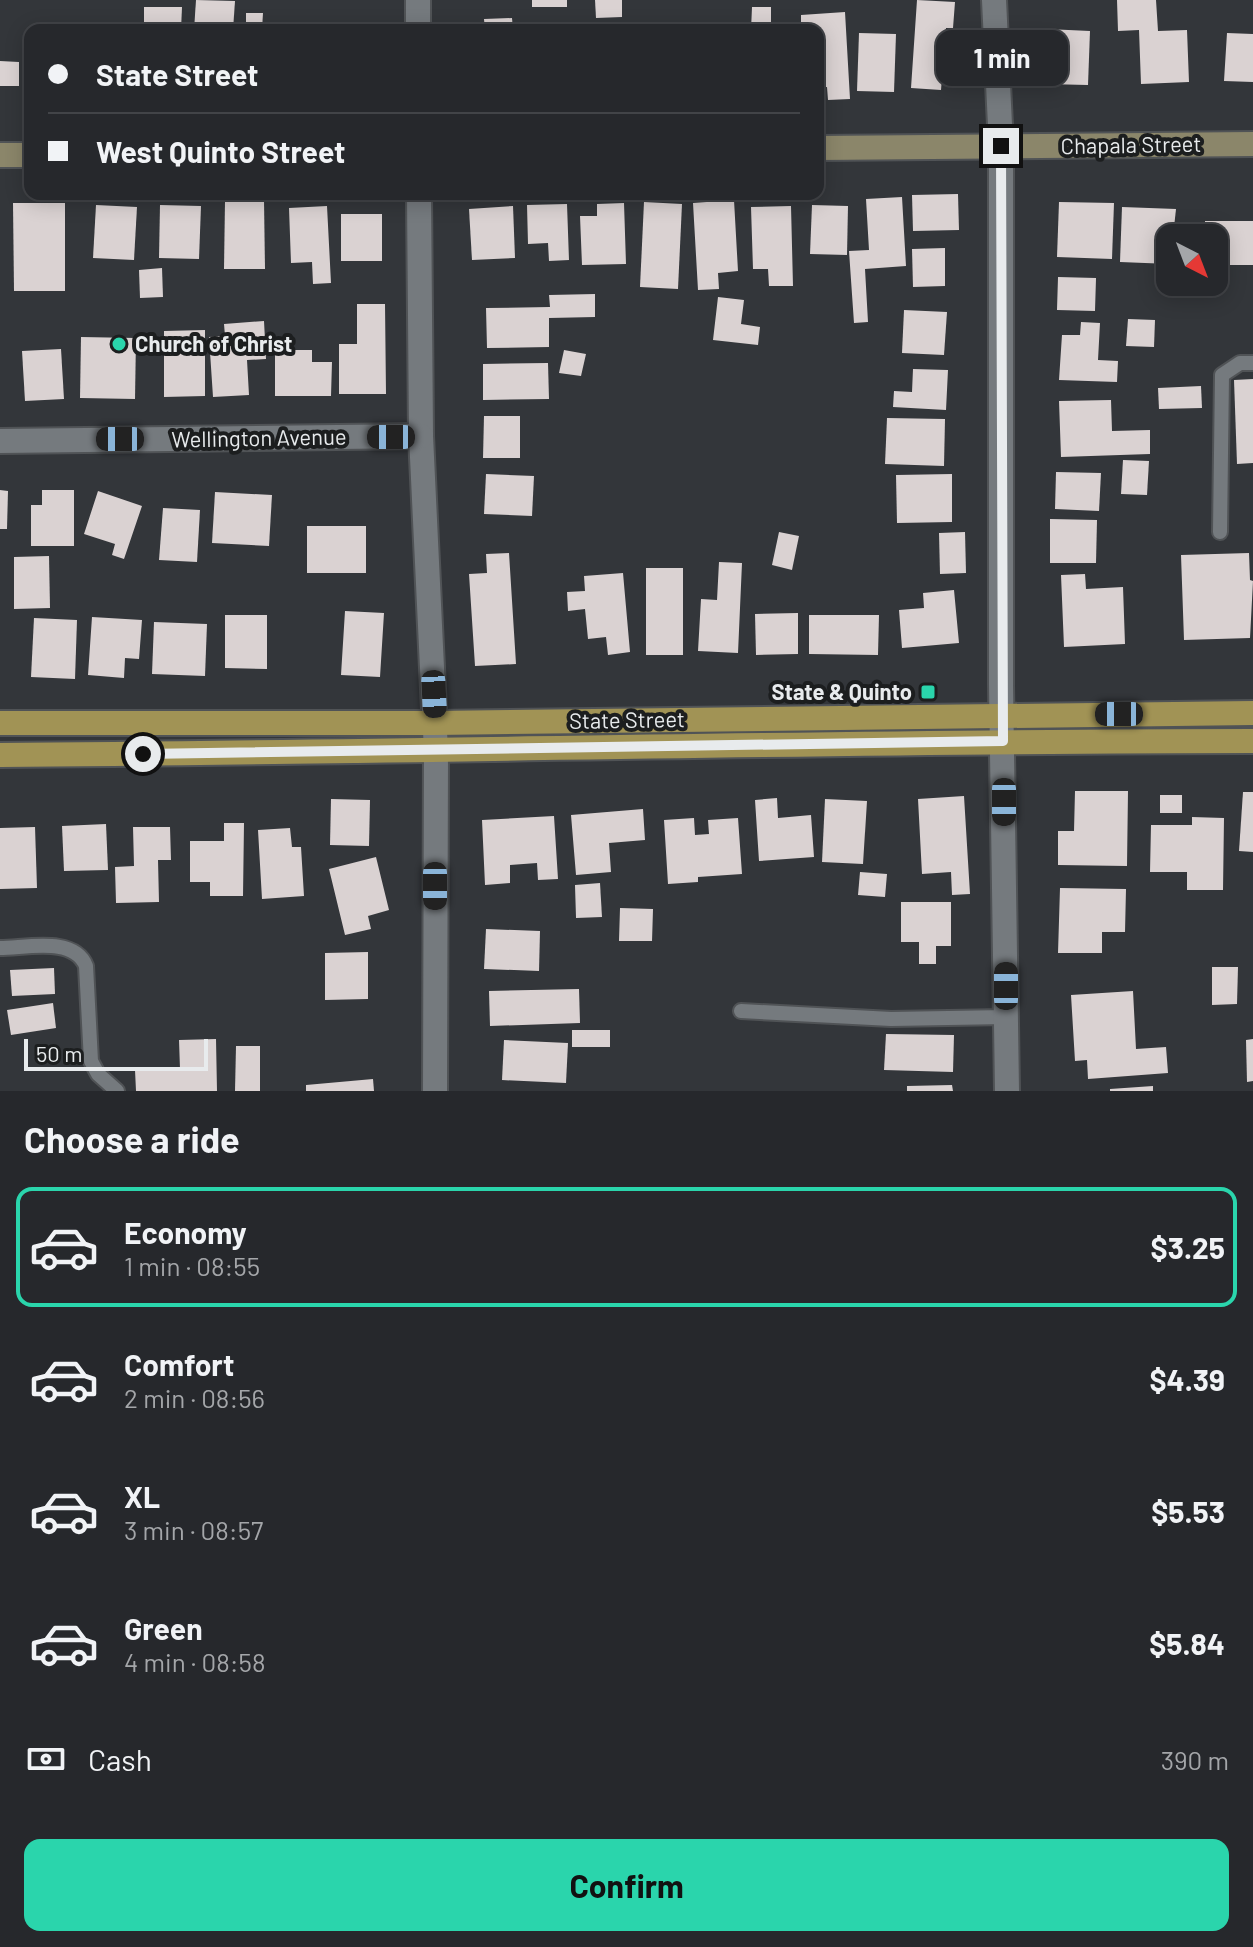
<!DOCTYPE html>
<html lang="en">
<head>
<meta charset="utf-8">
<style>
	:root { --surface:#26282c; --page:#323438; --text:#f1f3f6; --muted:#a4a6a9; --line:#424448; --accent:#2ad5ac }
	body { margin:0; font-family:Barlow,sans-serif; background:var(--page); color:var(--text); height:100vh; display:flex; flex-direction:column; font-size:30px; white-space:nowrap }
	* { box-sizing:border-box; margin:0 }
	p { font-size:26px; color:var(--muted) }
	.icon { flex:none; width:44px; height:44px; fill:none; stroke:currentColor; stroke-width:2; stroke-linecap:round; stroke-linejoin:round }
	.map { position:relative; height:1091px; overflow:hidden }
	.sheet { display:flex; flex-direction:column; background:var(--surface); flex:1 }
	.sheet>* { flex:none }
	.guide { position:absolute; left:24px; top:24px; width:800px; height:176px; border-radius:16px; box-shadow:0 4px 20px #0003,0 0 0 2px var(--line); display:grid; align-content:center; height:176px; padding:0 24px; background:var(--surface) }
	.needle { width:52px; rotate:138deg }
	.controls { position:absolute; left:1156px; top:224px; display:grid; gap:16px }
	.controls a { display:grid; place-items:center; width:72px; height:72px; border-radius:16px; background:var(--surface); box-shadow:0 4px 20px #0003,0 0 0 2px var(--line); font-size:40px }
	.scale { position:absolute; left:24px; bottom:20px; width:184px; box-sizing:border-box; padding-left:8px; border:4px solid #e8ebed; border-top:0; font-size:22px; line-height:28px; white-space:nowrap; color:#e8ebed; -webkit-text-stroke:6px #1c1e1f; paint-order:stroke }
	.end { position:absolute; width:36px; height:36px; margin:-18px; border:10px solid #e8ebed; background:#111; box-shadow:0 0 0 4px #111 }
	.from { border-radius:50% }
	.bubble { position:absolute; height:56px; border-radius:16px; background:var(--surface); box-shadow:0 4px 20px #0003,0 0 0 2px var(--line); font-size:26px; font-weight:700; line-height:56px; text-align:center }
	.car { position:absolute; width:24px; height:48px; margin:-24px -12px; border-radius:10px; box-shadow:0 0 6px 2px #0007; background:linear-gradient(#222 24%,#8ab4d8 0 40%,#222 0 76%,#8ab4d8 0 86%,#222 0) }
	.guide b { display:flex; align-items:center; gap:28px; height:76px; font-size:30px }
	.guide b+b { border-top:2px solid var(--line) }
	.guide i { width:20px; height:20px; background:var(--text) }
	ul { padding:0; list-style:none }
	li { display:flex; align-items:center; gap:24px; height:120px; margin:0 16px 12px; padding:0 8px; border:4px solid transparent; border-radius:16px }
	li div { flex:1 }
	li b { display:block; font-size:30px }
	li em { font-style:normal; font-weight:700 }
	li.selected { border-color:var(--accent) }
	li>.icon { width:72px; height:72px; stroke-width:1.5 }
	h2 { padding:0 24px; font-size:36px; line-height:96px }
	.pay { display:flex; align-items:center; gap:20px; height:88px; padding:0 24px; font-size:30px }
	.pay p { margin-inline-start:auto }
	.button { display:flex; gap:16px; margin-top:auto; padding:16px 24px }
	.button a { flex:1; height:92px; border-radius:16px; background:var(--accent); color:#111; font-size:32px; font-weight:700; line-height:92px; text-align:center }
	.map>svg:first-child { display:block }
	.building { fill:#dad2d2 }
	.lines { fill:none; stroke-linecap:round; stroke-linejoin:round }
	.lane-casing { stroke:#505356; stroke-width:18 }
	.street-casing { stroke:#505356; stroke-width:28 }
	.secondary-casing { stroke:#505356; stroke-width:28 }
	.primary-casing { stroke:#505356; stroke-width:28 }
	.lane { stroke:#757a7e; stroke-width:14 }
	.street { stroke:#757a7e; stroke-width:24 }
	.secondary { stroke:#8b866a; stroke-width:24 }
	.primary { stroke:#a19355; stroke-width:24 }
	.route { stroke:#e8ebed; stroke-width:10 }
	.poi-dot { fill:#2ad5ac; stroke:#1c1e1f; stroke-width:3 }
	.labels { text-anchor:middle; stroke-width:8; stroke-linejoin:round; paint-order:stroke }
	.street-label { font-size:22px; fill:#e8ebed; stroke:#1c1e1f }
	.poi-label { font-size:22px; font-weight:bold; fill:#e8ebed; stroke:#1c1e1f; text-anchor:start }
</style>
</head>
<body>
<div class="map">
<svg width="1253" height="1091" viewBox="0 0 1253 1091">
	<rect width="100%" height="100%" fill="#33363a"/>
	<g class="building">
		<path d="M196,0L235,1L233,30H194Z"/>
		<rect x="532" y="0" width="35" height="7"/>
		<path d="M595,0H622V17L596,18Z"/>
		<path d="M917,0L955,2L953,28H946L941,90L911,88Z"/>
		<path d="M1117,0H1156L1158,31L1187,30L1189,82L1141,84L1139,30L1118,31Z"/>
		<path d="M144,7H182L181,30H144Z"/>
		<path d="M752,7H771V26H789V30H751Z"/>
		<path d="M845,12L850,99L828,100L827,87L818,88V30H801V15Z"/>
		<path d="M246,13H263L262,30H246Z"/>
		<path d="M512,18L513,30H485L484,19Z"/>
		<path d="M1047,29L1090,31L1088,85L1045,84Z"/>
		<path d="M859,33L896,34L894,92L857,91Z"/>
		<path d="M1227,33L1253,34V82L1224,81Z"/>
		<path d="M0,61L19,62V86H0Z"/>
		<path d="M958,194L959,230L913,231L912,195Z"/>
		<path d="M902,197L906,266L865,269L868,322L854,323L849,251L869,250L866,199Z"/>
		<path d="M264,200L265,269H224L225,201Z"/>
		<path d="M734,200L738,271L718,273L719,289L698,290L693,203Z"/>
		<path d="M644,202L682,204L678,289L640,287Z"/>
		<path d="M1059,202L1114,203L1112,259L1057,257Z"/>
		<path d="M13,203H65V291H14Z"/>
		<path d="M624,203L626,264L582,265L580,216H597V204Z"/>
		<path d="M567,204L569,260L549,261L548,243L528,244L527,205Z"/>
		<path d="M96,205L137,207L134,260L93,258Z"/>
		<path d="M160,205L201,206L199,259L159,258Z"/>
		<path d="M812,205L848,206L847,255L810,254Z"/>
		<path d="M327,206L331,283L313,284L312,262L291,263L289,208Z"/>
		<path d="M513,206L515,258L472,260L469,209Z"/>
		<path d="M791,206L793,286H769L768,269H753L751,207Z"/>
		<path d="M1122,207L1176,209L1170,264L1120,262Z"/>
		<rect x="341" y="214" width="41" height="47"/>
		<path d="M1205,221H1253V265H1214V238H1205Z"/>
		<path d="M945,248V286L913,287L912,249Z"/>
		<path d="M162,268L163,297L140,298L139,270Z"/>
		<path d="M1058,277L1096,278L1095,311L1057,310Z"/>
		<path d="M1176,282H1199L1198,297L1176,296Z"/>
		<path d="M595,294V317L549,318V347L487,348L486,308L550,307L549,295Z"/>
		<path d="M718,297L744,300L741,324L760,327L758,345L713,340Z"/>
		<path d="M357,304H385L386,394H339V344H357Z"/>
		<path d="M904,310L947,312L944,355L902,353Z"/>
		<path d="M1128,319L1155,320L1154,347L1126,346Z"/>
		<path d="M264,321L266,359L247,360L249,395L213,397L209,337L225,336L224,324Z"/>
		<path d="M1081,322L1100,323L1098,360L1118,361L1117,382L1059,380L1062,335H1080Z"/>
		<path d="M205,330V396L164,397V331Z"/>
		<path d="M81,337L136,338L135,399L80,398Z"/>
		<path d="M61,349L64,399L25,401L22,351Z"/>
		<path d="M275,350H312V362H332L331,396H275Z"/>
		<path d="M564,350L586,354L581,376L559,373Z"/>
		<path d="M548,363L549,399L483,400V364Z"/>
		<path d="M913,369L948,370L946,410L893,407L894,391L912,392Z"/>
		<path d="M1253,379V463L1237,464L1234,380Z"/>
		<path d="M1201,386L1202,408L1159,409L1158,388Z"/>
		<path d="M1111,400L1112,431L1150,430V454L1061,457L1059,401Z"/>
		<path d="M484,416H520V458H483Z"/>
		<path d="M887,418L945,419L944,466L885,464Z"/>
		<path d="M1123,460L1149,461L1147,495L1121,494Z"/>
		<path d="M1056,472L1101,473L1099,511L1055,509Z"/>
		<path d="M486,474L534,476L532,516L484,514Z"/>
		<path d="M952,474V522L897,523L896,475Z"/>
		<path d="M0,490L8,491L7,529H0Z"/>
		<path d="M42,490H74V546H31V505H42Z"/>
		<path d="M98,491L142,506L124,559L112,555L115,544L84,534Z"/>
		<path d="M215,492L272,495L269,546L212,543Z"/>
		<path d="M163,508L200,510L197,562L159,560Z"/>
		<path d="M1050,519L1097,520L1096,563H1050Z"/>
		<rect x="307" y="526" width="59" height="47"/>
		<path d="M779,532L799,536L792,570L772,565Z"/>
		<path d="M965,532L966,573L940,574L939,533Z"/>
		<path d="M509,553L516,664L475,666L469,574L487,573L486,554Z"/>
		<path d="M1249,553L1250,580L1253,581L1250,638L1184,640L1181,555Z"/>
		<path d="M49,556L50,608L14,609V557Z"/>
		<path d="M719,562L742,563L738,653L698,651L701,599L717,600Z"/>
		<rect x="646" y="568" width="37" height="87"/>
		<path d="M623,573L630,652L608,655L606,637L588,639L585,609L568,611L567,592L585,591L584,576Z"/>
		<path d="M1085,574L1086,589L1123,587L1125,644L1064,647L1061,575Z"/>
		<path d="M954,590L959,643L902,648L899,610L924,608L923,593Z"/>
		<path d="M345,611L384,613L380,677L341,675Z"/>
		<path d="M798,613V654L756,655L755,614Z"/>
		<path d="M225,615H267V669L225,668Z"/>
		<path d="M809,615H879L878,655L809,654Z"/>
		<path d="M92,617L142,620L139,659L125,658L124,678L88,675Z"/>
		<path d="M34,618L77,620L75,679L31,677Z"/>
		<path d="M154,622L207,624L205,676L152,674Z"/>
		<path d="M1075,791H1128L1127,866L1058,865V831H1074Z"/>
		<path d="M1243,792H1253V852L1239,851Z"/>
		<rect x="1160" y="795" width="22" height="18"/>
		<path d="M964,796L970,894L952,895L951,872L922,874L918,799Z"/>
		<path d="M777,798L778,818L811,815L814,857L759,861L755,800Z"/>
		<path d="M331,799L370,800L369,846L330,845Z"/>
		<path d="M825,799L867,801L863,864L822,862Z"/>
		<path d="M643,809L645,840L609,843L611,872L576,875L571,815Z"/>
		<path d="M554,816L558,879L538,880L537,863L510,865V883L485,885L482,820Z"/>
		<path d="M1192,817L1224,818L1223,890H1187V872H1150L1151,825H1192Z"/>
		<path d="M694,818L695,835L709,834L708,820L738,818L742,874L698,877V882L668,884L664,820Z"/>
		<path d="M224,823H244L243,896H210V882H190V841H224Z"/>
		<path d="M106,824L108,870L64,871L62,826Z"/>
		<path d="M35,827L37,888L0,889V828Z"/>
		<path d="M133,827H170L171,860H158L159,902L116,903L115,867L134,866Z"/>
		<path d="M290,828L292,847H301L304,896L262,899L258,830Z"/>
		<path d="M376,857L389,910L368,916L371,929L345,935L329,869Z"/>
		<path d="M860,872L887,874L885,897L858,895Z"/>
		<path d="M600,883L602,917L576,918L575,885Z"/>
		<path d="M1060,888L1126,889L1125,932H1102V953H1058Z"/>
		<path d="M901,902H951V946H936V964H919V942H901Z"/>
		<path d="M620,908L653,909L652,941H619Z"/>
		<path d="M486,929L540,931L539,971L484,969Z"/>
		<path d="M368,952V999L325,1000V953Z"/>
		<path d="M1212,967H1238L1237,1004L1212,1005Z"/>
		<path d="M54,968L55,994L12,996L10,970Z"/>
		<path d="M579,989L580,1023L490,1026L489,991Z"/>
		<path d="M1133,991L1136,1049L1166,1047L1168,1073L1088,1079L1087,1060L1075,1061L1071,995Z"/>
		<path d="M53,1003L56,1028L11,1035L7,1010Z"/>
		<rect x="572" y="1030" width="38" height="17"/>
		<path d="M886,1034L954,1035L953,1072L884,1070Z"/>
		<path d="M216,1039L217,1091H136L135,1070L180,1069L179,1040Z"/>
		<path d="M1253,1039V1081L1247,1082L1246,1040Z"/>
		<path d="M504,1040L568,1043L566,1083L502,1080Z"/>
		<path d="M236,1046H260V1091H235Z"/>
		<path d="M373,1079L374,1091H306V1085Z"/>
		<path d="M952,1085L953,1091H907V1086Z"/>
		<path d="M1153,1086V1091H1110V1089Z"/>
	</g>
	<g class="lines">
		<g class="lane-casing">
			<g id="lane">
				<path d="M1220,532L1222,375L1240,363H1253"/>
				<path d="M0,948C26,948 74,936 86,966L91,1061L98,1074L117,1091"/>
				<path d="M741,1011L891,1019L1006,1017"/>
			</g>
		</g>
		<g class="street-casing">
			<g id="street">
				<path d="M418,0V30"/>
				<path d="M994,0L1001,146V685L1007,1091"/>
				<path d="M419,194L421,436L436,752L435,1091"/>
				<path d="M0,441L421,436"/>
			</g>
		</g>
		<g class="secondary-casing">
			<g id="secondary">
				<path d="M818,148L1253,144"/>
				<path d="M0,155H30"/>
			</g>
		</g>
		<g class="primary-casing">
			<g id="primary">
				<path d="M0,723H435L1253,713"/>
				<path d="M0,755C418,752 835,741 1253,741"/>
			</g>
		</g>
		<use href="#lane" class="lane"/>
		<use href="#street" class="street"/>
		<use href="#secondary" class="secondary"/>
		<use href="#primary" class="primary"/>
	</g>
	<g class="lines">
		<path class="route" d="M143,754L1003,741L1001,146"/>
	</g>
	<g class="poi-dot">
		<circle cx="119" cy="344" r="8"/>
		<rect x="920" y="684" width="16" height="16" rx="4"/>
	</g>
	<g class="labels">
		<g class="street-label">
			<text transform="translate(1131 145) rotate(-1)" y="8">Chapala Street</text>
			<text transform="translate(259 438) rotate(-1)" y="8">Wellington Avenue</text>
			<text transform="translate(627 720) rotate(-1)" y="8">State Street</text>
		</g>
		<g class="poi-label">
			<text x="135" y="352">Church of Christ</text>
			<text x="912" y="700" text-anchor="end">State &amp; Quinto</text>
		</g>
	</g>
</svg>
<div class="controls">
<a><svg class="needle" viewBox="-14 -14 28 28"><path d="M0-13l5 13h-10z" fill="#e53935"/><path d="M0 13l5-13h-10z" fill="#a4a6a9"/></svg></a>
</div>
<div class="scale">50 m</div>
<i class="end from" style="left:143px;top:754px"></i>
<i class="end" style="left:1001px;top:146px"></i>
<div class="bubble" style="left:936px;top:30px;width:132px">1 min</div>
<i class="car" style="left:391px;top:437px;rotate:270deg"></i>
<i class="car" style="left:120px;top:439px;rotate:270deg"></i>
<i class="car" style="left:434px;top:694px;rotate:177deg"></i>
<i class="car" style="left:1119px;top:714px;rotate:270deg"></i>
<i class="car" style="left:1004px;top:802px;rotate:180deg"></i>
<i class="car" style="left:435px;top:886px;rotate:180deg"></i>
<i class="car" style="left:1006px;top:986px;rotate:0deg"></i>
<div class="guide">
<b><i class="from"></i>State Street</b>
<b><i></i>West Quinto Street</b>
</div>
</div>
<section class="sheet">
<h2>Choose a ride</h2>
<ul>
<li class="selected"><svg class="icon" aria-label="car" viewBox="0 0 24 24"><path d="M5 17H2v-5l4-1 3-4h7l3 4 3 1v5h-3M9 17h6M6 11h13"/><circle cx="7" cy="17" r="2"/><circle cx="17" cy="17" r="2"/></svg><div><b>Economy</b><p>1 min · 08:55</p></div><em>$3.25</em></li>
<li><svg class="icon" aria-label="car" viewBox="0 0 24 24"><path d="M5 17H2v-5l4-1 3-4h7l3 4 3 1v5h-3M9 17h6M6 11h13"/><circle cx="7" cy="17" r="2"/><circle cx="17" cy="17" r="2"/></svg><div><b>Comfort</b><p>2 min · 08:56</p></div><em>$4.39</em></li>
<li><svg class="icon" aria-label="car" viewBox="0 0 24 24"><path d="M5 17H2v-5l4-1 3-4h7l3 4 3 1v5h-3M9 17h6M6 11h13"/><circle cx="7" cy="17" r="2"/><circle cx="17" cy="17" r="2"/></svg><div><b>XL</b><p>3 min · 08:57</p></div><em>$5.53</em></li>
<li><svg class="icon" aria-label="car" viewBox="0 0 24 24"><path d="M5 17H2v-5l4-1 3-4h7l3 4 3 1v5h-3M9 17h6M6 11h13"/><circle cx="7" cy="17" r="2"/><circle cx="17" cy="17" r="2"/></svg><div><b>Green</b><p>4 min · 08:58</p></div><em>$5.84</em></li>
</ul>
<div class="pay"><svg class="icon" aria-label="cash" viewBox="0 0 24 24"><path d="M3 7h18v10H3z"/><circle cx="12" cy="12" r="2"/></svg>Cash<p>390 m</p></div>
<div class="button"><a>Confirm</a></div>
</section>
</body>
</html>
